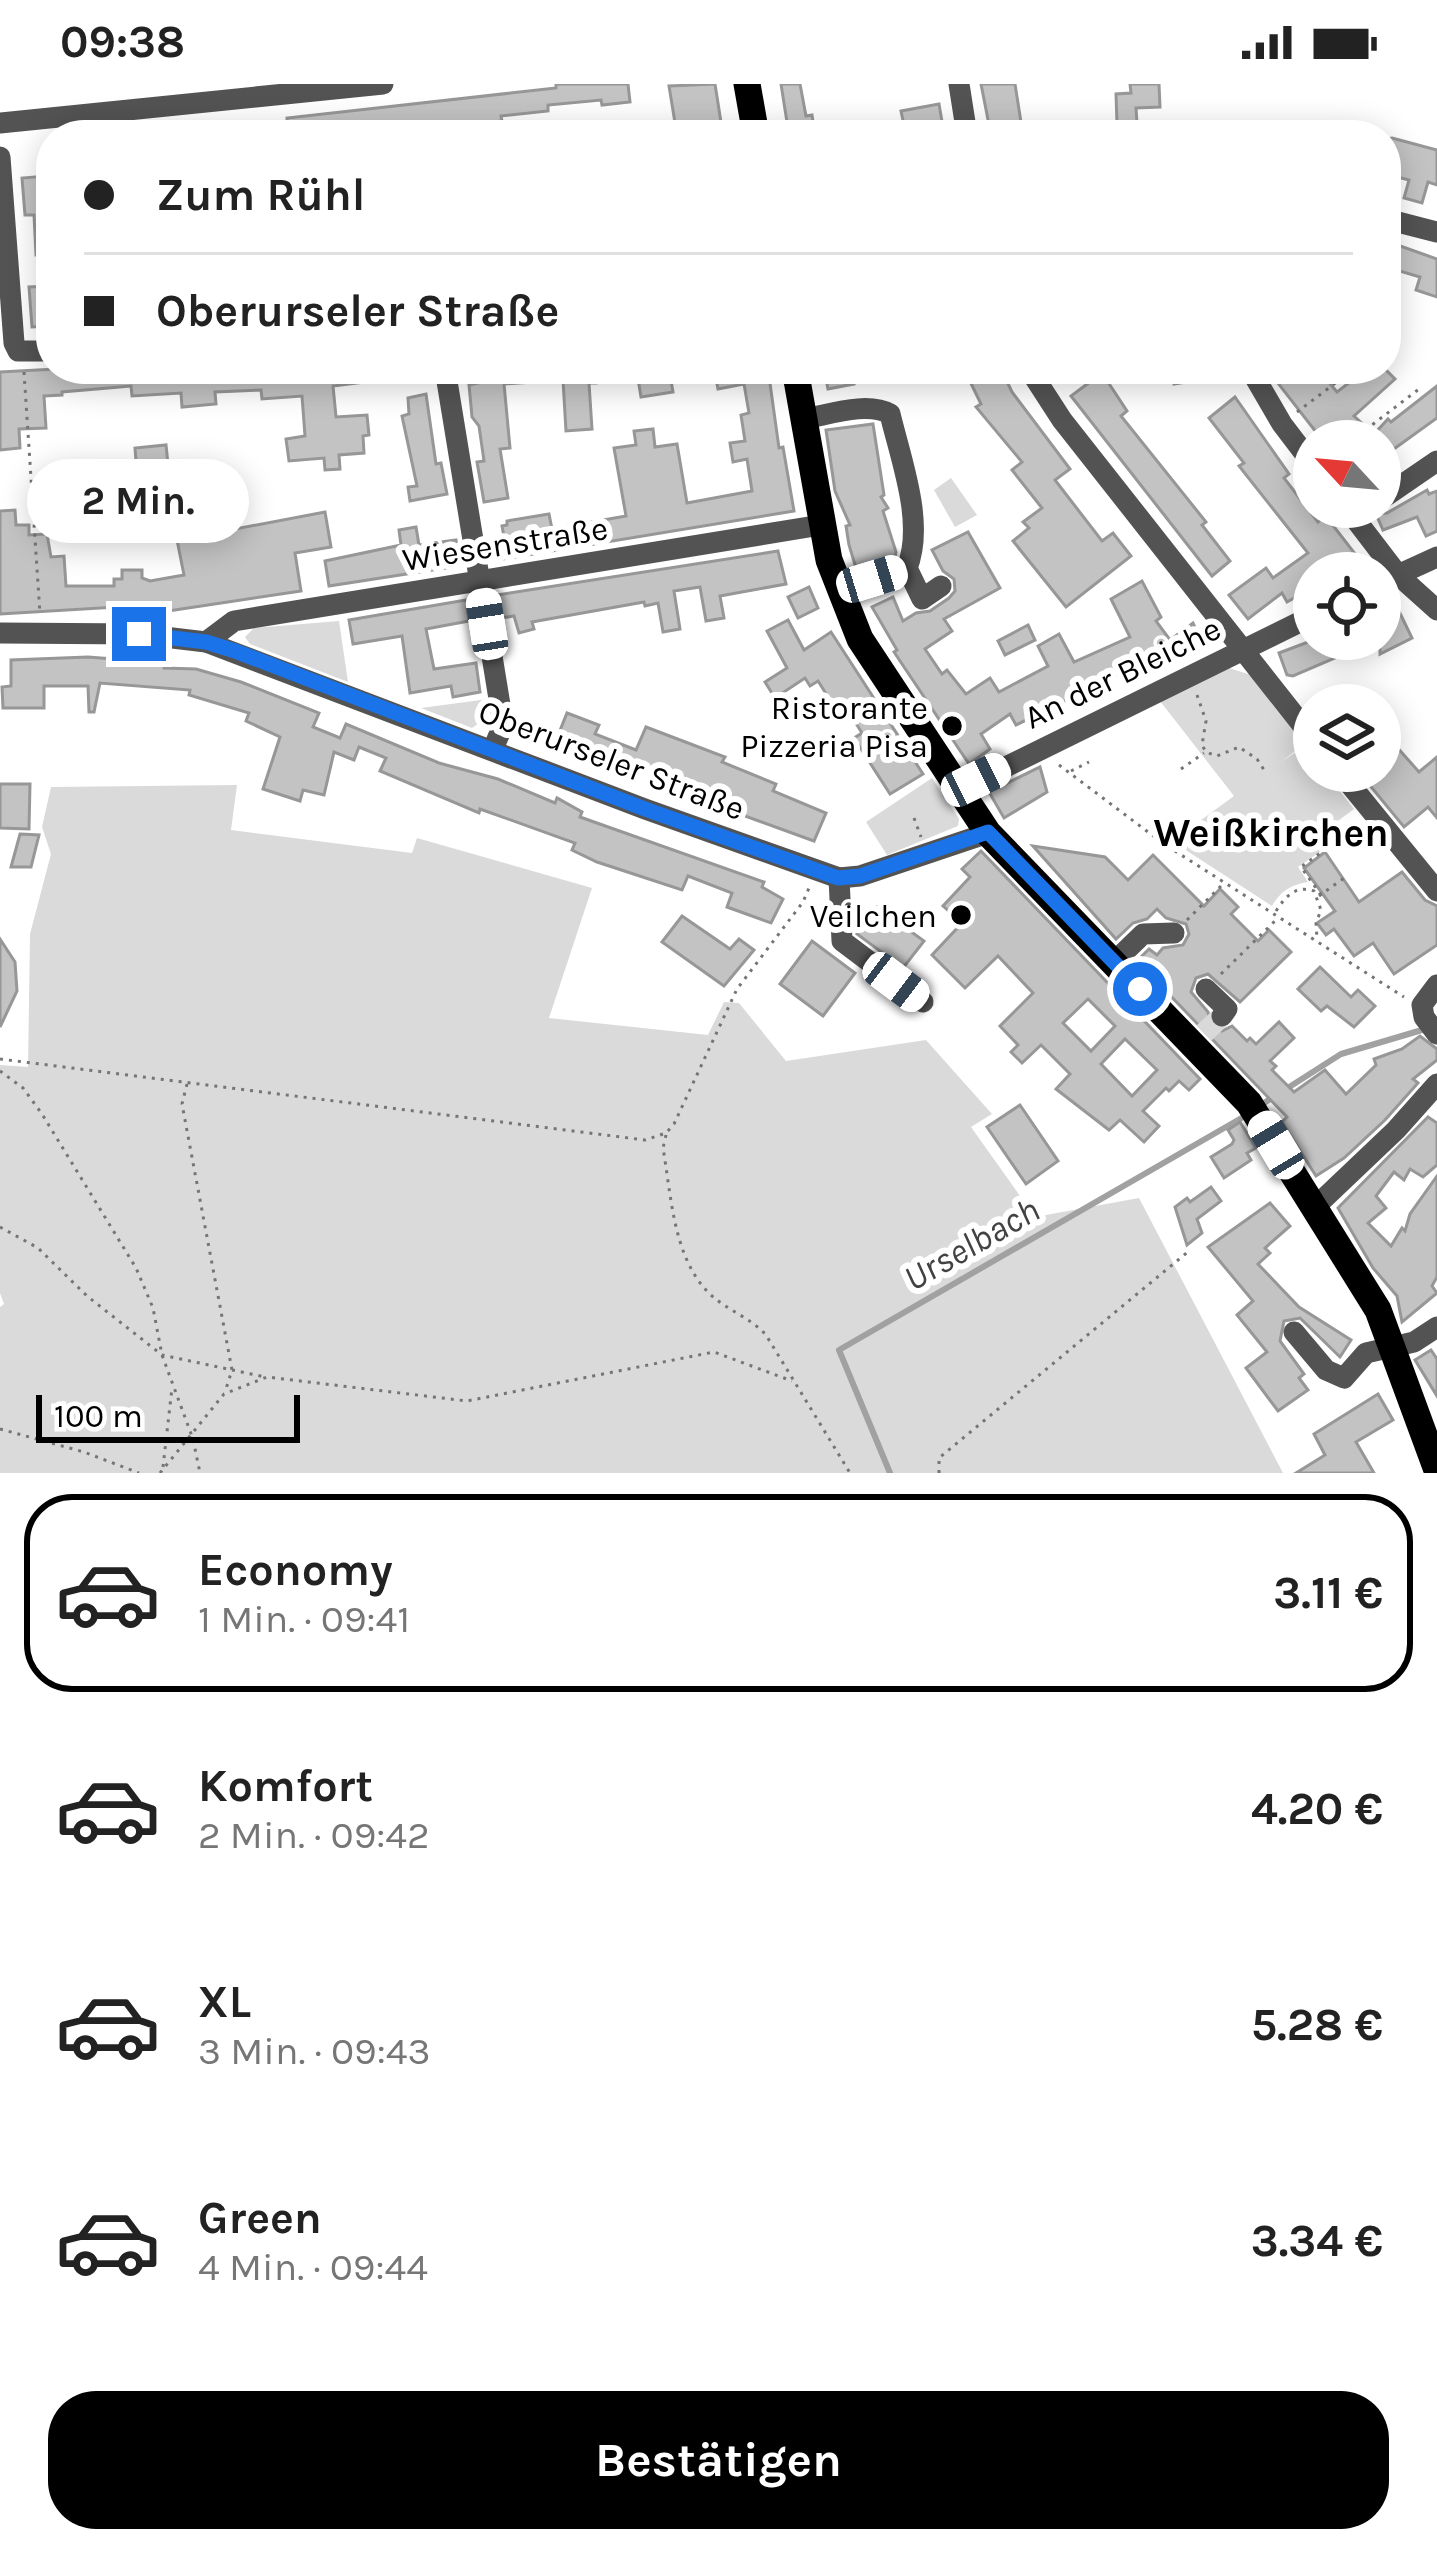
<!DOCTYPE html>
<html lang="de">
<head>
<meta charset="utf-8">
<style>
	:root { --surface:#fff; --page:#f6f6f6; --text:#222; --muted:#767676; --line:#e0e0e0; --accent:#000 }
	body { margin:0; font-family:Karla,sans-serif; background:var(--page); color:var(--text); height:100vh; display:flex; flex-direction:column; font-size:45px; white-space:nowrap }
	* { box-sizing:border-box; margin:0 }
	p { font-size:39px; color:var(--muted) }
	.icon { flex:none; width:66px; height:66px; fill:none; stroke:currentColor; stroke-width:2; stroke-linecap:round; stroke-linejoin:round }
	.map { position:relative; height:1389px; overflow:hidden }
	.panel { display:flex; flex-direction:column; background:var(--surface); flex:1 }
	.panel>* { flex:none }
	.guide { position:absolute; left:36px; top:36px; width:1365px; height:264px; border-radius:48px; box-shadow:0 6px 30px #0003; display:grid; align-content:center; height:264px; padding:0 48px; background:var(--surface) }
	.needle { width:78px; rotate:296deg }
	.fabs { position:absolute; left:1293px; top:336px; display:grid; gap:24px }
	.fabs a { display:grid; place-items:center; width:108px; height:108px; border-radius:50%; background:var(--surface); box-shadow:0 6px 30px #0003; font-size:60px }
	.scale { position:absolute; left:36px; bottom:30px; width:264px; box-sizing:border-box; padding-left:12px; border:6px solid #000; border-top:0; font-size:33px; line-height:42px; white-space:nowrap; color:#000; -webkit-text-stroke:9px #fff; paint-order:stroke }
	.end { position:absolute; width:54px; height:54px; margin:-27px; border:15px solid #1a73e8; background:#fff; box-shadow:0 0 0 6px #fff }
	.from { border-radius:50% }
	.bubble { position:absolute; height:84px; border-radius:42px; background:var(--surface); box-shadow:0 6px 30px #0003; font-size:39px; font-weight:700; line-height:84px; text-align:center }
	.car { position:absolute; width:36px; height:72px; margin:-36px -18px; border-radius:15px; box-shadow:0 0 9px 3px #0007; background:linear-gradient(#fff 24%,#345 0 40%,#fff 0 76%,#345 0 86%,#fff 0) }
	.guide b { display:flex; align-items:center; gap:42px; height:114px; font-size:45px }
	.guide b+b { border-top:3px solid var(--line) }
	.guide i { width:30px; height:30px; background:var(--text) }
	ul { padding:21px 0 0; list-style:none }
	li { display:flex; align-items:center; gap:36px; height:198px; margin:0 24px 18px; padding:0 24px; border:6px solid transparent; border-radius:48px }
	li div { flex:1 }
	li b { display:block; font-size:45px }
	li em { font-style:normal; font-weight:700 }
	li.active { border-color:var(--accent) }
	li>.icon { width:108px; height:108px; stroke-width:1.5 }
	.button { display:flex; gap:24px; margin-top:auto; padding:24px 48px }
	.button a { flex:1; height:138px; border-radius:48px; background:var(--accent); color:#fff; font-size:48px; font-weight:700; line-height:138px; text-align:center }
	.status { display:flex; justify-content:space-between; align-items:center; height:84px; padding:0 60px; background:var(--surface); direction:ltr }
	.status svg { height:33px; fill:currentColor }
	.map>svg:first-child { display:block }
	.green { fill:#dadada }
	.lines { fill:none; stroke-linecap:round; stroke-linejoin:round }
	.stream { stroke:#a1a1a1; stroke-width:6 }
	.building { fill:#c3c3c3; stroke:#979797; stroke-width:3; fill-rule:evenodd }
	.minor-tunnel { stroke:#d9d9d9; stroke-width:21; stroke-dasharray:21 10; stroke-linecap:butt }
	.path { stroke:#757575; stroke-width:3; stroke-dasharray:3 6; stroke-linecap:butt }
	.minor { stroke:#535353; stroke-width:21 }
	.major { stroke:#000; stroke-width:27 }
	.route { stroke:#1a73e8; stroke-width:15 }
	.poi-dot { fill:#000; stroke:#fff; stroke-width:4.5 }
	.labels { text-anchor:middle; stroke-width:12; stroke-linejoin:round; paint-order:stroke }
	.street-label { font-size:33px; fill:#000; stroke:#fff }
	.poi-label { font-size:33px; fill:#000; stroke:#fff; text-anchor:end }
	.water-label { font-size:36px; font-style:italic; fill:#424242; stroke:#fff }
	.quarter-label { font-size:39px; font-weight:bold; fill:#000; stroke:#fff }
</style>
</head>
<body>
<div class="status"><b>09:38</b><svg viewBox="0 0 49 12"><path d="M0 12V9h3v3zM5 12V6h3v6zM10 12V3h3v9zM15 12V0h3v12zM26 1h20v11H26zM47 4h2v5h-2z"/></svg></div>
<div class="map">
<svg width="1437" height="1389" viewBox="0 0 1437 1389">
	<rect width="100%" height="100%" fill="#fff"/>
	<g class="green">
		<path d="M951,394L977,431L955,443L934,406Z"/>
		<path d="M339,537L348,598L250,560L245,553L254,544Z"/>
		<path d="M1229,584L1251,591L1304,660L1281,678L1305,662L1314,673V687H1324L1354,725L1316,753L1324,765L1298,783L1308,798C1290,801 1281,807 1272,822L1178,761L1186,756L1182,750L1234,712L1160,617Z"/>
		<path d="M488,615V633L472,644L421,624Z"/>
		<path d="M932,694L959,735L958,742L887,771L866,738Z"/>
		<path d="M237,701L231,746L412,769L417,754L592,804L549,934L708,951L724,918L739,919L786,977L926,956L992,1030L971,1043L1035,1133L1139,1114L1283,1389H0V1223L4,1220L0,1209V981L28,983L30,850L51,770L42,743L51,703Z"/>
	</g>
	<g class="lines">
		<g class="stream">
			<path d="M1264,1019L1341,970L1422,946"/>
			<path d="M890,1389L839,1266L1245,1032"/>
		</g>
	</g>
	<g class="building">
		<path d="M556,0H628L630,18L602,21L601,16L548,21V27L501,32L502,37L473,40V45L449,47V51H260V40L287,38V34L556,4Z"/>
		<path d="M715,0L723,51H677L669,2Z"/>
		<path d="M781,0H800L806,32L812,31L815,51H789Z"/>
		<path d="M981,0H1015L1023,51H991Z"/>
		<path d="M1130,0H1159L1160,23L1136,24L1137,39L1117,40L1116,10L1131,9Z"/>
		<path d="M939,20L944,49L906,51L901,27Z"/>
		<path d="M1392,54L1437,66V101L1428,98L1422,119L1404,114L1409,96L1386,90V55Z"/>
		<path d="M46,92L51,170L36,171L34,131H25L22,94Z"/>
		<path d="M1386,157L1437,175V213L1416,206L1420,193L1386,183Z"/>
		<path d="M51,202V242L32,243L29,203Z"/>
		<path d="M56,285H163V291L234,285H380L381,296L333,302L336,333L367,331L369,351L363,352L364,369L339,371L340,385L325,386L324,374L289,377L286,355L305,352L302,312L262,315L261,306L215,308L216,320L182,323L181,309L132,312L131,302L62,308V311L44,312L46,344L19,345L20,364L0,366V288Z"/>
		<path d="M498,285H596V299H589L592,345L566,347L563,296L504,300L510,364L500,365L508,414L484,418L477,378L484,377L479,342L472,333L469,301L499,294Z"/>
		<path d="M669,285L673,308L641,313L637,289Z"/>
		<path d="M743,285H768L779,364L783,363L794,427L503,475L500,453H504L502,442L507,441V437L549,430L552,445L626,432L614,364L636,361L634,347L653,345L655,363L677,360L687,419L752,407L747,375L733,378L730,359L745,357L741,331L749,329L744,300L718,305L715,290Z"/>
		<path d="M824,285H851L854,300L828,305Z"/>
		<path d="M964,285H1001L1012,308L1070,385L1055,396L1102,457L1113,449L1131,472L1066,523L1013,457L1029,444L1023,438L1042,424L1012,386L1022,378L976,323L981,320Z"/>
		<path d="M1171,285H1216L1217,293L1174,300Z"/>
		<path d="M1267,285H1318L1337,308L1367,285H1385L1395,295L1354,332L1374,350L1388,335L1391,338L1437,302V334L1380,375V357H1323Z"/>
		<path d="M1102,289L1127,327L1121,332L1206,438L1202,441L1230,477L1212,492L1071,312Z"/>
		<path d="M426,310L436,380L441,379L447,410L410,417L408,403L417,402L402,332L409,330L408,314Z"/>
		<path d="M1235,313L1289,390L1284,394L1318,438L1323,433L1332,440L1359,475L1342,489H1314V503L1287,518L1282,509L1248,535L1229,511L1266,484L1273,494L1308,469L1239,382L1244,379L1209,334Z"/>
		<path d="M873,340L884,411L881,413L888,424L883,427L896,468L895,472L856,484L849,461L846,442L850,441L835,407L826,346Z"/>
		<path d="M166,361L169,389L137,391L135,364Z"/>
		<path d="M1427,406L1429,410L1437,407V447L1426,452L1417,433L1383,446L1376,430L1387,429Z"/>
		<path d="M15,426L16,441H29V451L47,450L51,473L64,472L66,502H114V495H122V486H142V494L150,497L184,491L177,456L325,428L331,463L295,469L301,507L168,527L167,520L0,530V427Z"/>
		<path d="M416,443L419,461L456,456L458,471L450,472L452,483L329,502L325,477L401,461L399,446Z"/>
		<path d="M968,448L1000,504L944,535L952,547L925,565L942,590L947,586L966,610L990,594L999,608L1048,582L1038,562L1059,550L1074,578L1130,553L1111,515L1142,497L1161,533L1156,537L1170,556L1193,539L1202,558L1123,597L1120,590L1016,641L1010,630L981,650L990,665L969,680L894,568L897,566L872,523L893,513L903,537L916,529L930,527L949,514L955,507L954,495L943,487L932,466Z"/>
		<path d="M778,467L786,500L720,512L724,534L706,537L700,503L674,507L680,545L663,548L658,519L645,522L644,518L532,538L534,545L519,549L514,532L501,534L497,511Z"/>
		<path d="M809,503L818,524L798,534L788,513Z"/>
		<path d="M466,516L469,537L426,545L434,585L476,579L480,608L453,613L451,602L410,609L402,552L353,560L349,536Z"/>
		<path d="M1397,523L1412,554L1380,570V531Z"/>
		<path d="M788,536L804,566L831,548L923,690L890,710L854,654L862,649L845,622L837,627L818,597L810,602L805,594L775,614L765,598L787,584L767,547Z"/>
		<path d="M1028,541L1035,556L1005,571L998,557Z"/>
		<path d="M1316,555H1345L1349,568L1293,592L1287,591L1279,569Z"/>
		<path d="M88,573L164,579V584L196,585L241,598L319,629L313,643L340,654L346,640L439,679L498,695L555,719L557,714L582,728L580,733L764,798L762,803L783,815L771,839L727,823L732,809L688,792L682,806L597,778L572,766L575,759L480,725L479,729L380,687L386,674L359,663L354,676L334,668L324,711L303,706L300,717L263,705L280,653L246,637L249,629L189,611L190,606L100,599L94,628H89L88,602H44V624H3L2,603L11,602V576Z"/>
		<path d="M567,629L599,641L595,650L636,666L646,643L725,673L722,678L776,700L773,707L826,729L814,757L665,703L667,696L639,685L635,694L585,673L587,666L557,654Z"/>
		<path d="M1380,644L1419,688L1437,673V734L1428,723L1404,743L1358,687H1380Z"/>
		<path d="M1040,683L1047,708L1004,734L989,708Z"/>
		<path d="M0,700H30L29,745L0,744Z"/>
		<path d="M20,750L39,751L31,783H11Z"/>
		<path d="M1033,762L1105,773L1128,796L1153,771L1204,822L1220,805L1238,823L1231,830L1258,857L1269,846L1291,868L1240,918L1208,890L1196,894L1191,908L1208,928L1212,943L1222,947L1232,942L1247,957L1250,954L1256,960L1279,938L1294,954L1270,977L1276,982L1272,986L1294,1008L1325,986L1346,1010L1376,981L1374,975L1402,965L1420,952L1437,965V976L1413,995L1418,999L1385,1036L1344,1074L1316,1092L1282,1038L1287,1033L1137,877L1149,865L1157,871L1163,864L1183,861L1189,850L1186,840L1166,834L1157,825L1147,835L1133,839L1116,855Z"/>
		<path d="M981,767L1200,995L1189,1006L1179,997L1169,1007L1166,1004L1143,1027L1159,1042L1144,1058L1120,1036L1109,1046L1056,1005L1070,990L1041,961L1022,979L1011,968L1018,961L1000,942L1033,909L998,872L965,904L932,871L962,839L943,822L970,793L962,785ZM1088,915L1115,942L1091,967L1063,939ZM1125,955L1157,986L1132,1012L1101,980Z"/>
		<path d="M1325,768L1359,818L1402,788L1425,816L1437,822V861L1394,890L1373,859L1354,872L1334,845L1326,851L1317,839L1335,827L1304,784Z"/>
		<path d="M877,823L924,857L903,884L857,850Z"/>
		<path d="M682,832L730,865L739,855L754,866L724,902L662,858Z"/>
		<path d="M0,855L15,878L17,907L0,943Z"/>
		<path d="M812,857L855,889L823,932L780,900Z"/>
		<path d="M1320,883L1351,913L1358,906L1375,922L1354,943L1327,922L1321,927L1298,905Z"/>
		<path d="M1020,1021L1058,1077L1026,1100L987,1043Z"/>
		<path d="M1428,1033L1437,1039V1081L1423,1093L1410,1085L1404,1096L1394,1088L1376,1112L1386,1124L1368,1139L1391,1162L1402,1144L1405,1147L1410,1130L1437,1092V1193L1432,1202L1437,1209L1402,1238L1397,1212L1373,1184L1338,1124Z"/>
		<path d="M1240,1038L1256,1064L1247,1069L1251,1076L1224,1094L1211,1073L1232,1060L1234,1056L1228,1046Z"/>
		<path d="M1211,1103L1221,1117L1197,1135L1202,1149L1187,1161L1175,1123L1187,1114L1190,1118Z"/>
		<path d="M1270,1119L1290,1142L1265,1164L1270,1169L1258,1180L1299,1223L1351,1256L1340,1273L1300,1234L1284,1237L1280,1257L1304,1290L1299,1294L1308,1306L1278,1327L1246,1284L1267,1268L1237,1231L1253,1217L1208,1163Z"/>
		<path d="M1431,1266L1437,1275V1312L1415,1276Z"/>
		<path d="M1378,1310L1393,1336L1356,1358L1374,1389H1296L1325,1371L1314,1350Z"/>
	</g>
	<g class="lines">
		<path class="minor-tunnel" d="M1204,949L1222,932"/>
		<g class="path">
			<path d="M24,288L40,530"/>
			<path d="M1297,328L1354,285"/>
			<path d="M1351,357L1419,305"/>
			<path d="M1197,611L1206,637L1202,661L1206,668L1217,672L1239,663L1257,675L1266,689"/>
			<path d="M1059,681L1164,760L1404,913"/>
			<path d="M1181,685L1204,669"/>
			<path d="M1071,687L1089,678"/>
			<path d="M914,734L921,753"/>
			<path d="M1161,735L1164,758"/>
			<path d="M1321,811L1301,783L1358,742"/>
			<path d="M1319,812L1344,794"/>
			<path d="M1276,827C1286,812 1295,801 1314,807L1321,826L1316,839L1317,855"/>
			<path d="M1187,836L1223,800"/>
			<path d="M1221,890L1278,834"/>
			<path d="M0,975L645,1056L666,1049L674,1040L737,905L803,818L809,804"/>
			<path d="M0,987L23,1004L42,1030L136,1184L153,1224L162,1271L193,1355L200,1389"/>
			<path d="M187,1000L182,1020L232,1286L225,1308"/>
			<path d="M666,1051L663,1064C671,1110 673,1170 706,1206C723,1225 749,1232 766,1251L850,1389"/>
			<path d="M0,1143L38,1164L87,1212L162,1271L265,1293"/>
			<path d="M0,1345L84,1368L139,1389"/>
			<path d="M163,1383L172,1304"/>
			<path d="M160,1389L224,1310L267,1293L467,1317L714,1268L792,1297"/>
			<path d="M939,1389V1374L1189,1167"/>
		</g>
		<g class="minor">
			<path d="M959,0L967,51"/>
			<path d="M0,39L383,0"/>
			<path d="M0,73L14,259L18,267H51"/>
			<path d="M1386,135L1437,148"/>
			<path d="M445,285L501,627V646L493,665"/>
			<path d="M1029,285L1062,336L1314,656"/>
			<path d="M1250,285L1282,340L1314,382"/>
			<path d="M803,335C828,331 867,317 890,330C901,376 925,439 907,484L838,506"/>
			<path d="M1380,416L1437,377"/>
			<path d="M1346,423L1398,491L1437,526"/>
			<path d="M907,484L922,515L941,502"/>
			<path d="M1380,499L1437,473"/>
			<path d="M0,549L139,550L206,558L645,725L839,794L860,792L988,749"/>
			<path d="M206,558L234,537L821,441"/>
			<path d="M1339,687L1437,807"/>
			<path d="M959,706L1314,531"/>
			<path d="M839,794L842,857L923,918"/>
			<path d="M1113,879L1143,850L1174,849"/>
			<path d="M1437,901L1422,921L1424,933L1437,950"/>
			<path d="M1206,905L1227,925L1222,932"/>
			<path d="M1315,1123L1396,1046L1437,1000"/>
			<path d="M1294,1248L1326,1286L1344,1294L1366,1269L1414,1258L1437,1243"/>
		</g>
		<g class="major">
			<path d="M747,0L756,51"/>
			<path d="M795,285L829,476L860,555L988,749L1249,1019L1378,1226L1437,1386"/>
		</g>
	</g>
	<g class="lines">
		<path class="route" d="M139,550L206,558L235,567L645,725L838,794L860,792L988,748L1140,905"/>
	</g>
	<g class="poi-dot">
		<circle cx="952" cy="642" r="12"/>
		<circle cx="961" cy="831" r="12"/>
	</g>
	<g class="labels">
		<g class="street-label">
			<text transform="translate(505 459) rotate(-9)" y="12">Wiesenstraße</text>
			<text transform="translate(1122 588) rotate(-26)" y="12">An der Bleiche</text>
			<text transform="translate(612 675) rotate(21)" y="12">Oberurseler Straße</text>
		</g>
		<g class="poi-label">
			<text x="928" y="635">Ristorante<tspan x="928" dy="38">Pizzeria Pisa</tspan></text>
			<text x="937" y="843">Veilchen</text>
		</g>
		<g class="water-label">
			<text transform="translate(971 1159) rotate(-30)" y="13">Urselbach</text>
		</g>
		<g class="quarter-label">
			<text x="1271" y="762">Weißkirchen</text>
		</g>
	</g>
</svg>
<div class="fabs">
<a><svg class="needle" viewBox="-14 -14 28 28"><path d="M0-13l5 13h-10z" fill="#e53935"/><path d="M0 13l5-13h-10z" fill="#767676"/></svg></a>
<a><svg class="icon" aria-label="locate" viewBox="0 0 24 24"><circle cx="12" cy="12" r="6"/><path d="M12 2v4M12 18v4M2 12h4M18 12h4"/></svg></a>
<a><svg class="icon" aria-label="layers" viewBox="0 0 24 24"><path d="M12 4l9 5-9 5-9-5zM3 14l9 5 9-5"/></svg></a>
</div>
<div class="scale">100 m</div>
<i class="end from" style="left:1140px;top:905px"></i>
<i class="end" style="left:139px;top:550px"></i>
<div class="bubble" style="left:27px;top:375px;width:222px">2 Min.</div>
<i class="car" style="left:872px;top:495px;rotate:73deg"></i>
<i class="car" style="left:487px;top:540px;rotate:351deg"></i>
<i class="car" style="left:976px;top:696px;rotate:64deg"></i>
<i class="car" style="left:896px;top:898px;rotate:127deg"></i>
<i class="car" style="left:1276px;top:1061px;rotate:329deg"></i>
<div class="guide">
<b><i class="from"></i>Zum Rühl</b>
<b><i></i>Oberurseler Straße</b>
</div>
</div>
<section class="panel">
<ul>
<li class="active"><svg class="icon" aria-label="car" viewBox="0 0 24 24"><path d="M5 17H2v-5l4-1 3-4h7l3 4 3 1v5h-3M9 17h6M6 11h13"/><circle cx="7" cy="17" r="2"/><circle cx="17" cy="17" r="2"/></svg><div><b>Economy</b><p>1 Min. · 09:41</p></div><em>3.11 €</em></li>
<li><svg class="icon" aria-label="car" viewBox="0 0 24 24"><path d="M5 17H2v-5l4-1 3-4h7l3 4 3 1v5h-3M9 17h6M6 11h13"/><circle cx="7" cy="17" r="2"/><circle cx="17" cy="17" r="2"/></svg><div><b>Komfort</b><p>2 Min. · 09:42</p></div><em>4.20 €</em></li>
<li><svg class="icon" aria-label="car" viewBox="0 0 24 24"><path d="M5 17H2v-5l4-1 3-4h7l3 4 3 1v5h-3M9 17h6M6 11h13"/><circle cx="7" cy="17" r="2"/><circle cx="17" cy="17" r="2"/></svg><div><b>XL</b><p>3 Min. · 09:43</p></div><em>5.28 €</em></li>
<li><svg class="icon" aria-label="car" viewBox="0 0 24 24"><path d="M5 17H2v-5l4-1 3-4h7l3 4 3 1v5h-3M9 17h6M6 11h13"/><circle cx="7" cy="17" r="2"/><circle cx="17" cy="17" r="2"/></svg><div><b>Green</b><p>4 Min. · 09:44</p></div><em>3.34 €</em></li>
</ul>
<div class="button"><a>Bestätigen</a></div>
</section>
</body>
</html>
